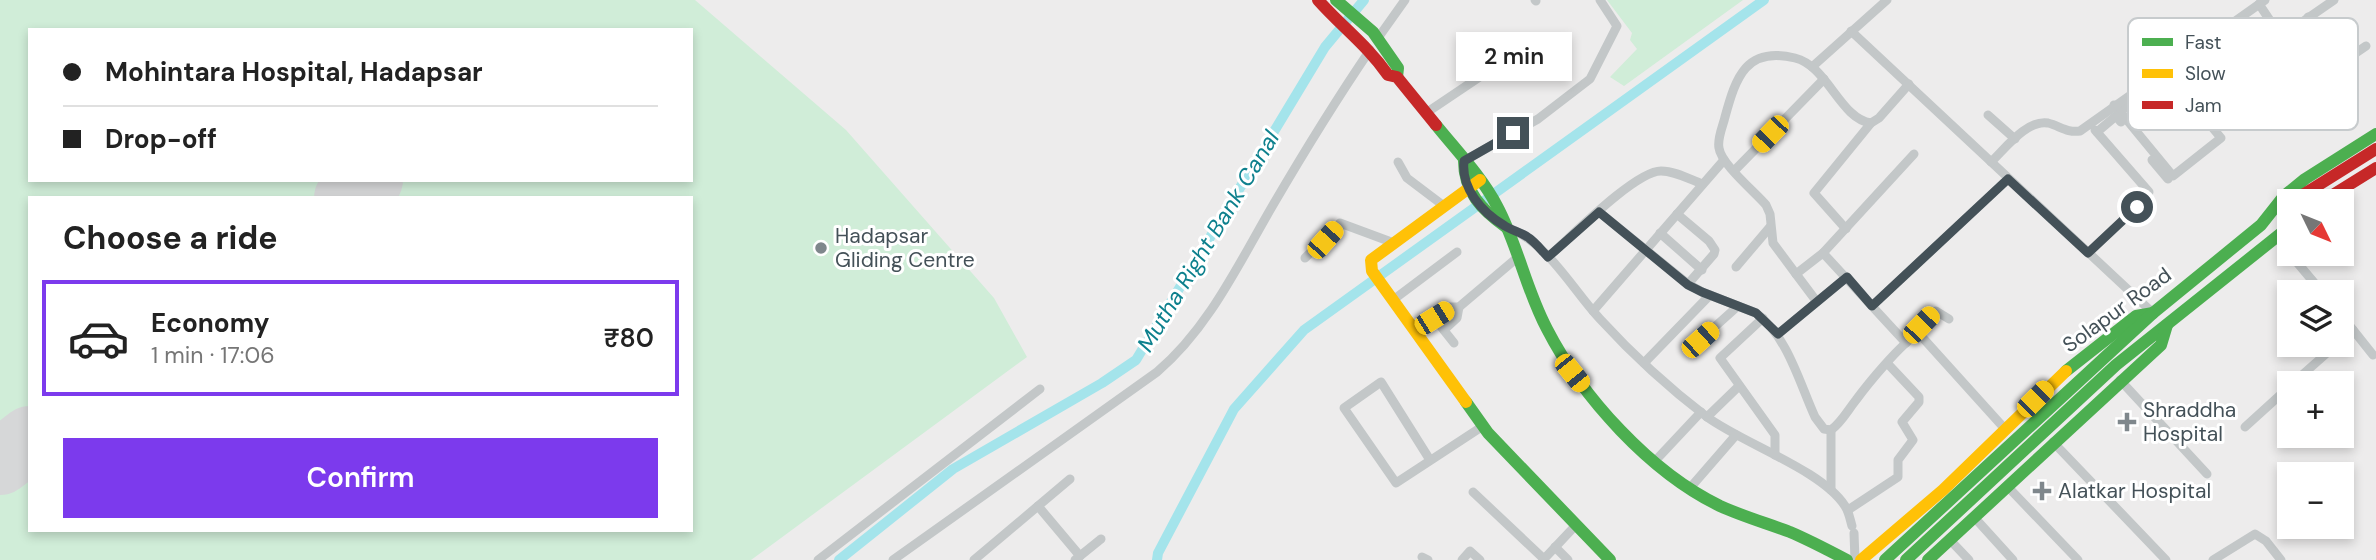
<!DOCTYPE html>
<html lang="en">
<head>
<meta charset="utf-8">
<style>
	:root { --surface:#fff; --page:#f6f6f6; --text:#222; --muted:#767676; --line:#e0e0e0; --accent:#7c3aed }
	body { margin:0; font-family:"DM Sans",sans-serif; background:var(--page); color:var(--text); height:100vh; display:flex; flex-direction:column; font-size:26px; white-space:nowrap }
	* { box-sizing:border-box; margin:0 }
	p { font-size:23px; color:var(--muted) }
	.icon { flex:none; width:38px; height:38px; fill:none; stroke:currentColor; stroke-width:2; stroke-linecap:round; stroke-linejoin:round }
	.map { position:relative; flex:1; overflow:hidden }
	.sheet { position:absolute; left:28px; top:196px; width:665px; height:336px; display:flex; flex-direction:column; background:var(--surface); border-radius:0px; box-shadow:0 4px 10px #0003 }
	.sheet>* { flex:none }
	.banner { position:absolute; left:28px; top:28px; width:665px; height:154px; border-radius:0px; box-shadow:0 4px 10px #0003; display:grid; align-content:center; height:154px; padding:0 35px; background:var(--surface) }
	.needle { width:46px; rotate:133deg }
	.buttons { position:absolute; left:2277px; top:189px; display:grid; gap:14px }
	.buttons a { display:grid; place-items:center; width:77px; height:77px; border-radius:0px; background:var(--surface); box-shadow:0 4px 10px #0003; font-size:35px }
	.end { position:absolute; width:32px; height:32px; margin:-16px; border:9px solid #445158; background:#fff; box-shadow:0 0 0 4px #fff }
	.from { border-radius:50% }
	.bubble { position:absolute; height:49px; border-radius:0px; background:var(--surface); box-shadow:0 4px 10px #0003; font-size:23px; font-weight:600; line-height:49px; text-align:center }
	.car { position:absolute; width:21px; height:42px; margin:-21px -10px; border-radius:9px; box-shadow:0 0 5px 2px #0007; background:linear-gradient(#f5c518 24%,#345 0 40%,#f5c518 0 76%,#345 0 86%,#f5c518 0) }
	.banner b { display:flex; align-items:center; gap:24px; height:66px; font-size:26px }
	.banner b+b { border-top:2px solid var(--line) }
	.banner i { width:18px; height:18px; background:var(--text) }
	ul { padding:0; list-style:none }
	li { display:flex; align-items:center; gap:21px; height:116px; margin:0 14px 10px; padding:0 21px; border:4px solid transparent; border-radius:0px }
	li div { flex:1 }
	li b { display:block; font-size:26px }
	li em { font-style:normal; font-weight:600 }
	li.current { border-color:var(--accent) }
	li>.icon { width:63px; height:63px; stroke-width:1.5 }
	h2 { padding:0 35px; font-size:32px; line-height:84px }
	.cta { display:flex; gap:14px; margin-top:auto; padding:14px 35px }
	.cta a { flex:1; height:80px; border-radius:0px; background:var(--accent); color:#fff; font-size:28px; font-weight:600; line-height:80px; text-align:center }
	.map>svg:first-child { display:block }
	.green { fill:#d0edd8; fill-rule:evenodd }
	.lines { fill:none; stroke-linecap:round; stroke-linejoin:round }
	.canal { stroke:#a4e4eb; stroke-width:10 }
	.runway { stroke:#d6d7d8; stroke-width:66 }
	.street { stroke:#c3c7c8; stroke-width:9 }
	.fast { stroke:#4caf50; stroke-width:12 }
	.slow { stroke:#ffc107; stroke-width:12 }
	.jam { stroke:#c62828; stroke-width:12 }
	.route { stroke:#445158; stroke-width:9 }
	.poi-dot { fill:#7f878c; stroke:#fff; stroke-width:2.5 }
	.labels { text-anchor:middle; stroke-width:6; stroke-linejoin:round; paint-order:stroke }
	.poi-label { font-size:21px; fill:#445158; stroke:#fff; text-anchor:start }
	.street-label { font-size:21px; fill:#445158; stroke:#fff }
	.water-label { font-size:23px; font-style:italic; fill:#0d808d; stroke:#fff }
	.key { fill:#fff; stroke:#c7cbcd; stroke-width:2 }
	.key-label { font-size:19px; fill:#445158 }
</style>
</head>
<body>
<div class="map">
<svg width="2376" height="560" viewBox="0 0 2376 560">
	<rect width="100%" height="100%" fill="#edecec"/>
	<g class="green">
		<path d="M0,0H695L846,130L994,298L1027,357L751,560H0ZM30,30H691V180H30ZM30,198H691V530H30Z"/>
		<path d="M1607,0H1743L1624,86L1610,77L1637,49L1630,40L1632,33Z"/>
	</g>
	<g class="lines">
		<g class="canal">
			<path d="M839,560L953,469L1102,383L1136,360L1325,47L1364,0"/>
			<path d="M1157,560L1158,553L1234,409L1304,330L1764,0"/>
		</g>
		<g class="runway">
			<path d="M347,198L370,180"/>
			<path d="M0,462L30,439"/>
		</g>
		<g class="street">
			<path d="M1535,0L1536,1"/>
			<path d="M2334,0L2217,81L2250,125L2366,46"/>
			<path d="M2259,4L2281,37"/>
			<path d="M2308,17L2337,65"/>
			<path d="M1851,31L2153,313"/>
			<path d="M1378,38L1405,0"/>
			<path d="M2246,61L2278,106"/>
			<path d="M2178,63L2223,115"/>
			<path d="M1812,67L1887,0"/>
			<path d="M2114,105L2117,108L2173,176L2221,138L2169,75L2120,112"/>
			<path d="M1426,113L1481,76"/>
			<path d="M1988,115L2015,139"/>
			<path d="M1871,123C1840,119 1828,66 1795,58C1746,46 1736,77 1725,117C1723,126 1717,138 1719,148C1721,164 1755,192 1766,205L1770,214L1773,243L1796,274L1823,253L1906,343"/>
			<path d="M2095,130L2149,192"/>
			<path d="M2097,132L2116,116L2121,122"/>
			<path d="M2152,160L2168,179"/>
			<path d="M1464,161L1538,119L1590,79L1617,26L1600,0"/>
			<path d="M1398,162L1407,178L1444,206"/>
			<path d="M1991,162C2004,150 2027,119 2048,123C2060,126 2067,133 2080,131L2265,0"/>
			<path d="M1734,171L1824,79"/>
			<path d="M1599,212L1688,284L1702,292L1756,313C1788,337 1799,382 1815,417L1824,429L1831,430C1841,423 1848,410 1856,400C1867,385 1902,342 1917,335L1922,337L2005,429"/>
			<path d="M1677,214L1709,241L1715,250L1714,254L1688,284"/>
			<path d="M1506,227C1548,242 1571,288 1600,319C1632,354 1669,388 1707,417C1744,444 1822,470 1845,506C1849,512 1850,519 1852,526"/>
			<path d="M1846,229L1814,193L1871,123L1879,118L1909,84"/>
			<path d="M1660,233L1702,270"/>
			<path d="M1823,253L1914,154"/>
			<path d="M2088,253L2137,207"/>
			<path d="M2290,254L2322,292"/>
			<path d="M1548,257C1570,238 1635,171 1661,171C1675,171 1689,179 1702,184"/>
			<path d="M1305,258L1340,223L1394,243"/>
			<path d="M1736,267L1770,227"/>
			<path d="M1796,274L1817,302"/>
			<path d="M1393,300L1457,252"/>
			<path d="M1872,306L2008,179"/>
			<path d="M1593,311L1724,160"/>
			<path d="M1431,314L1454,343"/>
			<path d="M2342,316L2373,355"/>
			<path d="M1434,318L1450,307H1459L1518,257"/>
			<path d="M1763,318L1720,358L1775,435V455"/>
			<path d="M1444,330L1457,318L1459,307"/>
			<path d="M1778,334L1847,277"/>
			<path d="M1917,335L1921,325L1936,311L1949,319"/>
			<path d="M1700,340L1738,306"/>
			<path d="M2342,340L2353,330"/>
			<path d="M1644,363L1710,295"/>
			<path d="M2120,380L2207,474"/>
			<path d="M2293,383L2336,345"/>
			<path d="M1707,417L1739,386"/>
			<path d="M2245,427L2289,387"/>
			<path d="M1831,430V490"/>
			<path d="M2053,442L2166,560"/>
			<path d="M1430,460L1381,382L1344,408L1396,483L1483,426"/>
			<path d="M1655,461L1701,412"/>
			<path d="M2007,486L2078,560"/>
			<path d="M1690,488L1736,435"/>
			<path d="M1473,492L1544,559"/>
			<path d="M1038,506L1080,556"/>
			<path d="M1848,510L1898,477V460L1913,440L1902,422L1919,402V397L1888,364"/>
			<path d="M1974,517L2013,560"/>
			<path d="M1854,533L1855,560"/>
			<path d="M1950,540L1969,560"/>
			<path d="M1555,547L1568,560"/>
			<path d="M1422,557L1428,560"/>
			<path d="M818,560L1040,389"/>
			<path d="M893,560L1157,372C1209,328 1239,263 1273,205C1304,152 1336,100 1370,50"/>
			<path d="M974,560L1070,479"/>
			<path d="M1075,560L1101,539"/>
			<path d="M1462,560L1470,551L1480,560"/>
			<path d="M1543,560L1576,525"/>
			<path d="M2213,560L2255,534L2266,541L2281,560"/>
		</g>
		<g class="fast">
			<path d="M1336,0L1373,32L1398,68L1397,77"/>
			<path d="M1436,125C1457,151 1482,177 1497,206C1518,245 1526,290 1547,329C1582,397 1650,472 1720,506C1742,516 1766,523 1790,532C1809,540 1828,550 1847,560"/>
			<path d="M1464,161C1464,192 1482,210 1506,227"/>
			<path d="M2066,371L2136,316L2153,313"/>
			<path d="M1466,402L1488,433L1610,560"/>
			<path d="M1885,560L2153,313L2261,225L2284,196L2305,179L2376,134"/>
			<path d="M1906,560L2116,365L2289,227"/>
			<path d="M1928,560L2161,345L2167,325"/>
		</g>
		<g class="slow">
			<path d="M1466,402L1372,271L1371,260L1480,180"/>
			<path d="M1861,560L1943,490L2066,371"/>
		</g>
		<g class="jam">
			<path d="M1318,0C1342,27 1367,45 1388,75L1397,77L1436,125"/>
			<path d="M2293,201L2376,149"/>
			<path d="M2323,201L2376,168"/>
		</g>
	</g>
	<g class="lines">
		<path class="route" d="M1513,133L1464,161C1461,188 1481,212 1505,226C1513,231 1521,232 1529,238C1536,243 1542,251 1548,257L1599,212L1688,285L1702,292L1756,313L1778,334L1847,277L1872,306L2008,179L2088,253L2137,207"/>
	</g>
	<g class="poi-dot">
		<circle cx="821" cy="248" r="7"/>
		<path d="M2123.5 411.5h7v7h7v7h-7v7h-7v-7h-7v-7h7z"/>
		<path d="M2038.5 480.5h7v7h7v7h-7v7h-7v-7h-7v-7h7z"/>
	</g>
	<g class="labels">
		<g class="poi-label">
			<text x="835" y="243">Hadapsar<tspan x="835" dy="24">Gliding Centre</tspan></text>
			<text x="2143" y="417">Shraddha<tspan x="2143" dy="24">Hospital</tspan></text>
			<text x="2058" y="498">Alatkar Hospital</text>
		</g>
		<g class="street-label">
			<text transform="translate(2117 310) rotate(-36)" y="7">Solapur Road</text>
		</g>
		<g class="water-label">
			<text transform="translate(1208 241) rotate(-59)" y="8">Mutha Right Bank Canal</text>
		</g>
	</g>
	<rect x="2128" y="18" width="230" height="112" rx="10" class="key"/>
	<rect x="2142" y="38" width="31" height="8" fill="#4caf50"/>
	<rect x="2142" y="69" width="31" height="9" fill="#ffc107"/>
	<rect x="2142" y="101" width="31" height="8" fill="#c62828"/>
	<g class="key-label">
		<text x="2185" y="49">Fast</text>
		<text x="2185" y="80">Slow</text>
		<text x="2185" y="112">Jam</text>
	</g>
</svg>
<div class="buttons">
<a><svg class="needle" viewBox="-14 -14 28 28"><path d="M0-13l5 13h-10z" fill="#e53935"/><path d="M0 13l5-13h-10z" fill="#767676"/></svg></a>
<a><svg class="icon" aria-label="layers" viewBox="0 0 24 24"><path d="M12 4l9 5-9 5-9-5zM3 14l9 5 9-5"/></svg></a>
<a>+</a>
<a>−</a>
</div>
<i class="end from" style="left:2137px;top:207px"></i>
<i class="end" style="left:1513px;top:133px"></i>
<div class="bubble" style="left:1456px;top:32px;width:116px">2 min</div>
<i class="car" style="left:1770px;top:134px;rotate:224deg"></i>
<i class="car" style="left:1325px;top:240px;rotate:42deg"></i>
<i class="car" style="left:1434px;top:318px;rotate:58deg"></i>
<i class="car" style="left:1921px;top:325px;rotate:44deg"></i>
<i class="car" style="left:1700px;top:340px;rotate:48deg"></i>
<i class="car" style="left:1572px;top:373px;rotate:141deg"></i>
<i class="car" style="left:2035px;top:399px;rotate:45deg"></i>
<div class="banner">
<b><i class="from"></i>Mohintara Hospital, Hadapsar</b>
<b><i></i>Drop-off</b>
</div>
<section class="sheet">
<h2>Choose a ride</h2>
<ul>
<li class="current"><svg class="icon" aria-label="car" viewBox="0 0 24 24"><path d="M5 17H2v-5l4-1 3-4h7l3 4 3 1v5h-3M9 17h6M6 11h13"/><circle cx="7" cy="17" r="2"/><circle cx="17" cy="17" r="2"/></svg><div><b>Economy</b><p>1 min · 17:06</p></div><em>₹80</em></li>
</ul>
<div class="cta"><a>Confirm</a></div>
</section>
</div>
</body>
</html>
